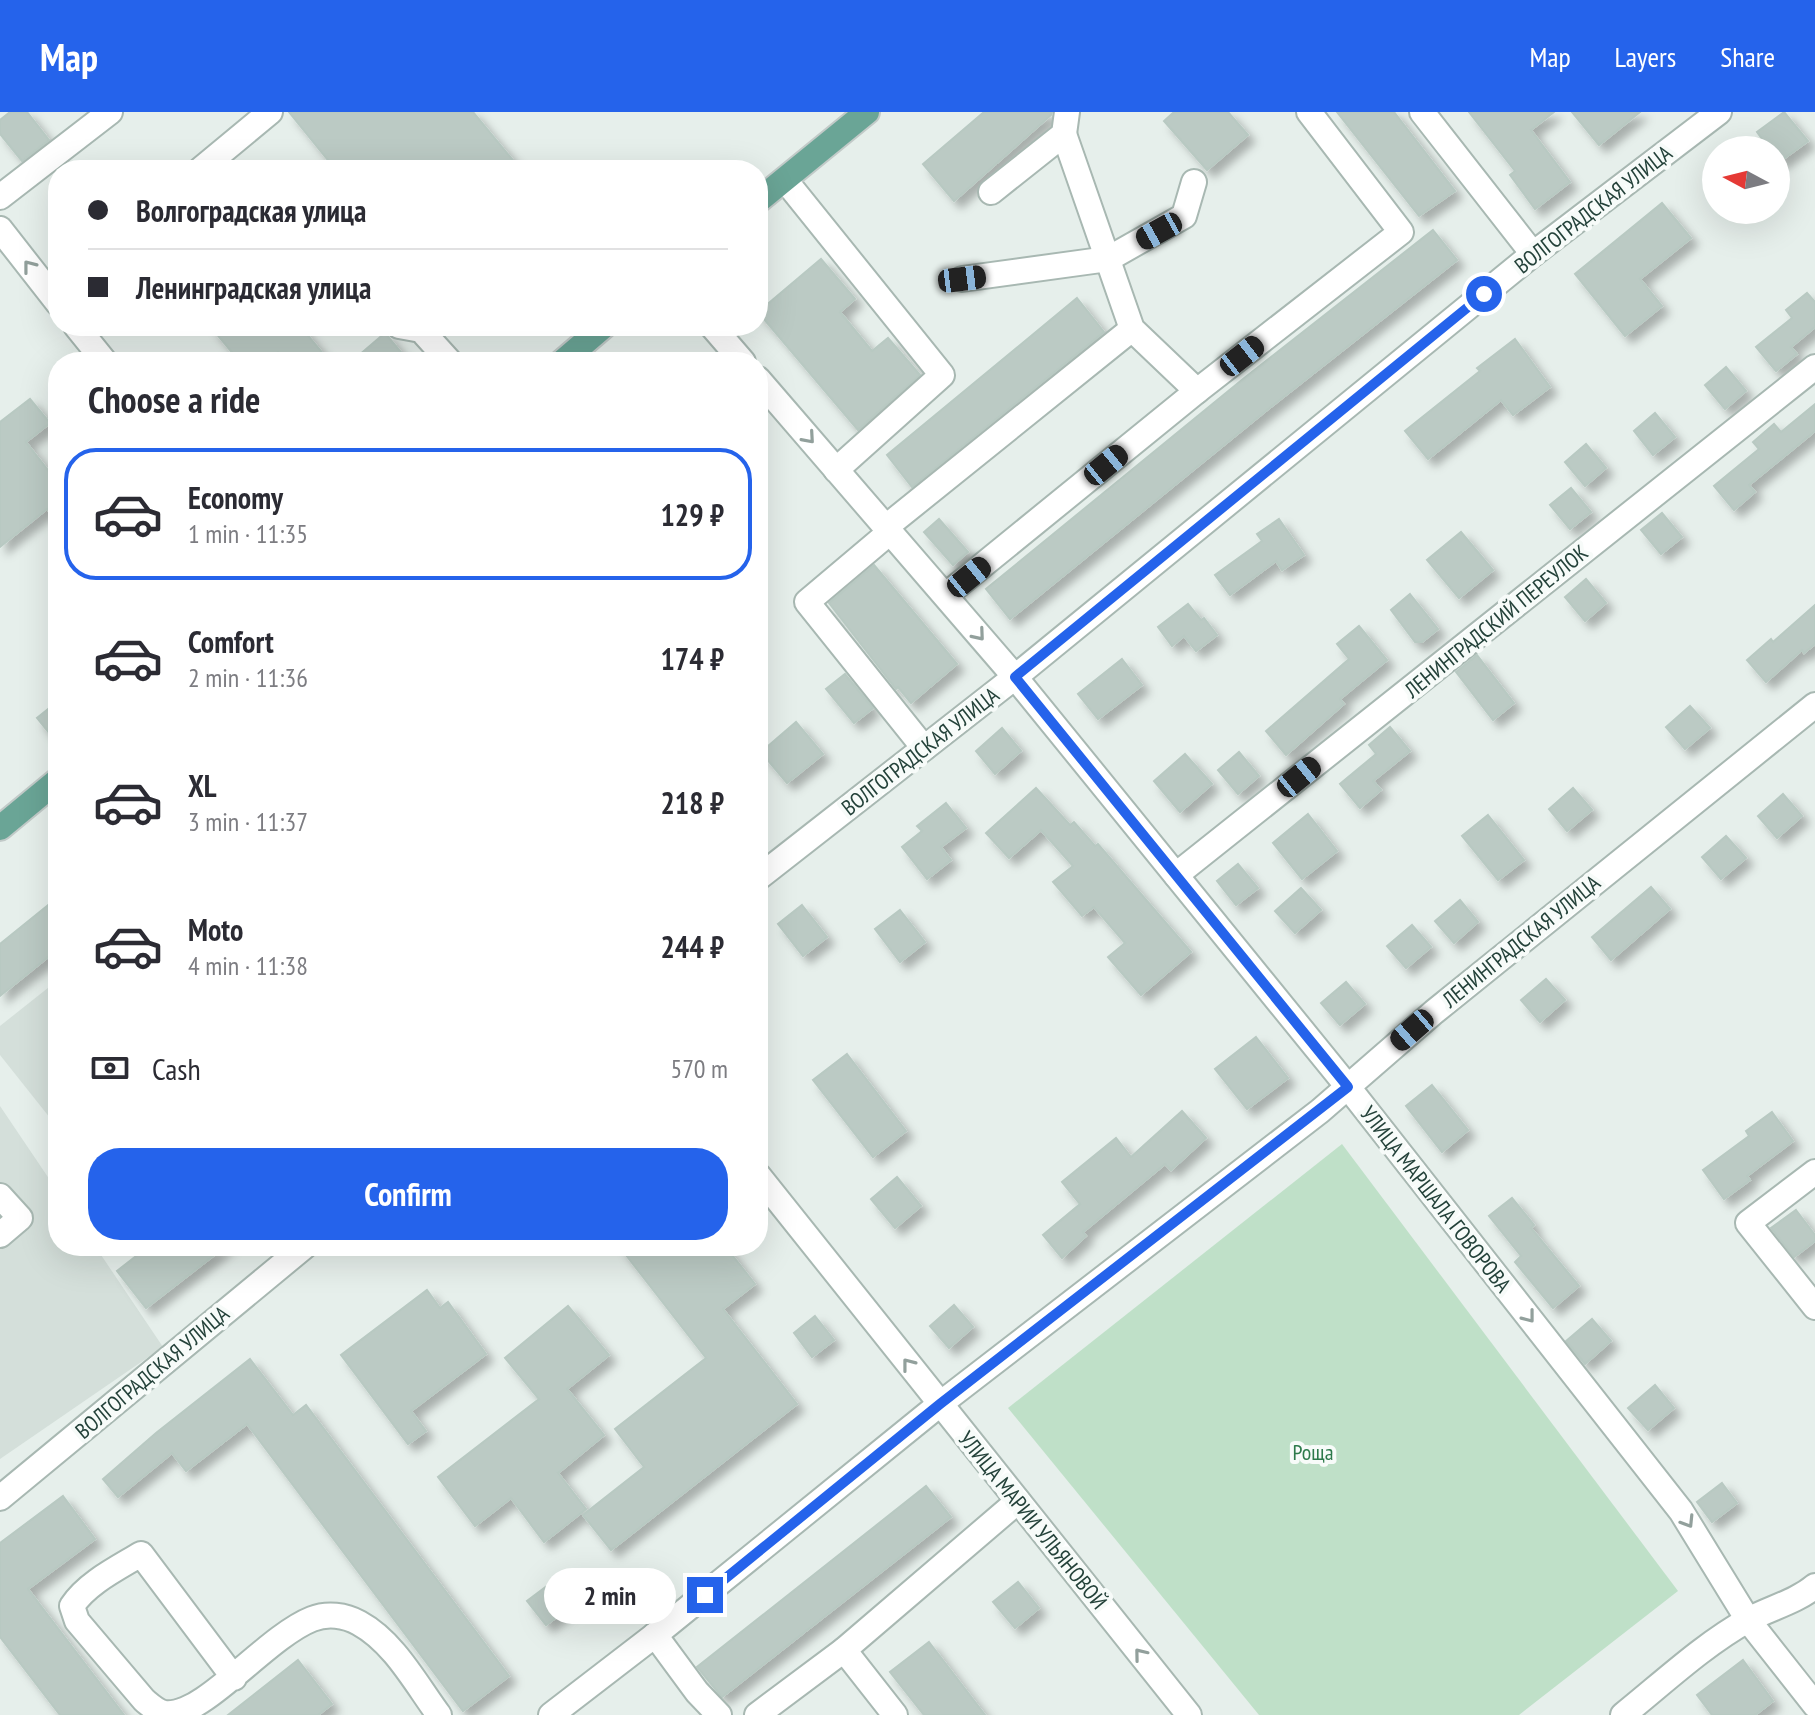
<!DOCTYPE html>
<html lang="en">
<head>
<meta charset="utf-8">
<style>
	:root { --surface:#fff; --page:#f2f2f3; --text:#2b2b33; --muted:#7c7c81; --line:#e1e1e2; --accent:#2563eb }
	body { margin:0; font-family:"PT Sans Narrow",sans-serif; background:var(--page); color:var(--text); height:100vh; display:flex; flex-direction:column; font-size:30px; white-space:nowrap }
	* { box-sizing:border-box; margin:0 }
	p { font-size:26px; color:var(--muted) }
	.icon { flex:none; width:44px; height:44px; fill:none; stroke:currentColor; stroke-width:2; stroke-linecap:round; stroke-linejoin:round }
	.map { position:relative; flex:1; overflow:hidden }
	.details { position:absolute; left:48px; top:240px; width:720px; height:904px; display:flex; flex-direction:column; background:var(--surface); border-radius:32px; box-shadow:0 8px 32px #0002 }
	.details>* { flex:none }
	.top-card { position:absolute; left:48px; top:48px; width:720px; height:176px; border-radius:32px; box-shadow:0 8px 32px #0002; display:grid; align-content:center; height:176px; padding:0 40px; background:var(--surface) }
	.needle { width:52px; rotate:277deg }
	.fabs { position:absolute; left:1702px; top:24px; display:grid; gap:16px }
	.fabs a { display:grid; place-items:center; width:88px; height:88px; border-radius:50%; background:var(--surface); box-shadow:0 8px 32px #0002; font-size:40px }
	.end { position:absolute; width:36px; height:36px; margin:-18px; border:10px solid #2563eb; background:#fff; box-shadow:0 0 0 4px #fff }
	.from { border-radius:50% }
	.bubble { position:absolute; height:56px; border-radius:28px; background:var(--surface); box-shadow:0 8px 32px #0002; font-size:26px; font-weight:700; line-height:56px; text-align:center }
	.car { position:absolute; width:24px; height:48px; margin:-24px -12px; border-radius:10px; box-shadow:0 0 6px 2px #0007; background:linear-gradient(#222 24%,#8ab4d8 0 40%,#222 0 76%,#8ab4d8 0 86%,#222 0) }
	.top-card b { display:flex; align-items:center; gap:28px; height:76px; font-size:30px }
	.top-card b+b { border-top:2px solid var(--line) }
	.top-card i { width:20px; height:20px; background:var(--text) }
	ul { padding:0; list-style:none }
	li { display:flex; align-items:center; gap:24px; height:132px; margin:0 16px 12px; padding:0 24px; border:4px solid transparent; border-radius:32px }
	li div { flex:1 }
	li b { display:block; font-size:30px }
	li em { font-style:normal; font-weight:700 }
	li.on { border-color:var(--accent) }
	li>.icon { width:72px; height:72px; stroke-width:1.5 }
	h2 { padding:0 40px; font-size:36px; line-height:96px }
	.pay { display:flex; align-items:center; gap:20px; height:88px; padding:0 40px; font-size:30px }
	.pay p { margin-inline-start:auto }
	.action { display:flex; gap:16px; margin-top:auto; padding:16px 40px }
	.action a { flex:1; height:92px; border-radius:32px; background:var(--accent); color:#fff; font-size:32px; font-weight:700; line-height:92px; text-align:center }
	header { display:flex; align-items:center; gap:48px; box-sizing:border-box; height:112px; padding:0 40px; background:var(--accent); color:#fff }
	header strong { font-size:38px }
	nav { display:flex; gap:44px; margin-inline-start:auto; font-size:28px }
	.map>svg:first-child { display:block }
	.built { fill:#d4dfda }
	.green { fill:#bfe0c8 }
	.building { fill:#bbcac4; stroke:#b8c9c2; stroke-width:2; filter:url(#shadow) }
	.lines { fill:none; stroke-linecap:round; stroke-linejoin:round }
	.minor-casing { stroke:#a8b8b2; stroke-width:28 }
	.major-casing { stroke:#c2cac8; stroke-width:28 }
	.minor { stroke:#fff; stroke-width:24 }
	.major { stroke:#6aa596; stroke-width:24 }
	.oneway { stroke:#92a09c }
	.route { stroke:#2563eb; stroke-width:10 }
	.labels { text-anchor:middle; stroke-width:8; stroke-linejoin:round; paint-order:stroke }
	.street-label { font-size:22px; fill:#24423a; stroke:#f7fbf9 }
	.park-label { font-size:22px; fill:#2d7a4b; stroke:#f7fbf9 }
</style>
</head>
<body>
<header>
<strong>Map</strong>
<nav><a>Map</a><a>Layers</a><a>Share</a></nav>
</header>
<div class="map">
<svg width="1815" height="1603" viewBox="0 0 1815 1603">
	<defs>
		<filter id="shadow"><feDropShadow dx="7" dy="7" stdDeviation="4" flood-color="#0004"/></filter>
	</defs>
	<rect width="100%" height="100%" fill="#e6efeb"/>
	<g class="built">
		<path d="M58,868V1016L0,943V914Z"/>
		<path d="M0,994L58,1080V1134H95L163,1235L0,1347Z"/>
	</g>
	<path class="green" d="M1342,1032L1678,1479L1519,1603H1259L1008,1296Z"/>
	<g class="building">
		<path d="M10,0H27L49,28L22,49L0,22V8Z"/>
		<path d="M289,0H473L521,58H336Z"/>
		<path d="M984,0H1052L1051,3L954,89L923,52Z"/>
		<path d="M1174,0H1228L1248,23L1207,58L1164,9Z"/>
		<path d="M1337,0H1394L1455,79L1419,104Z"/>
		<path d="M1469,0H1554L1531,18L1570,70L1535,97L1510,63L1515,59Z"/>
		<path d="M1572,0H1640L1599,33Z"/>
		<path d="M1784,0L1808,29L1779,50L1776,46V38H1770L1757,20Z"/>
		<path d="M1662,91L1691,126L1640,167L1662,194L1625,224L1575,162Z"/>
		<path d="M1433,118L1457,148L1267,298L1010,507L986,477L1243,267Z"/>
		<path d="M821,147L855,187L840,200L872,239L888,226L920,263L858,318L758,200Z"/>
		<path d="M1807,181L1815,190V215L1791,235L1797,242L1776,259L1756,235L1792,206L1786,198Z"/>
		<path d="M1077,186L1104,220L912,375L887,343Z"/>
		<path d="M210,214H300L330,250H286L278,240L266,250H240Z"/>
		<path d="M385,221L409,250H351Z"/>
		<path d="M1515,227L1550,275L1513,303L1501,288L1428,347L1405,319L1480,259L1477,256Z"/>
		<path d="M1726,255L1746,279L1725,297L1705,273Z"/>
		<path d="M30,287L50,311L26,330L58,371V411L47,397L0,435V310Z"/>
		<path d="M1815,292V319L1749,373L1755,380L1734,398L1714,374L1759,337L1753,330L1774,312L1781,320Z"/>
		<path d="M1655,301L1675,325L1653,343L1634,319Z"/>
		<path d="M1586,332L1606,356L1585,374L1565,350Z"/>
		<path d="M1571,376L1591,400L1570,417L1550,393Z"/>
		<path d="M1662,401L1682,425L1661,442L1641,418Z"/>
		<path d="M939,407L968,440L953,453L924,420Z"/>
		<path d="M1279,407L1304,443L1282,458L1276,449L1230,483L1215,463L1262,429L1257,422Z"/>
		<path d="M1461,420L1493,458L1459,486L1427,448Z"/>
		<path d="M874,453L957,552L911,591L898,575L896,577L829,491Z"/>
		<path d="M1586,467L1606,491L1585,509L1565,485Z"/>
		<path d="M1410,482L1438,517L1422,530H1415L1391,498Z"/>
		<path d="M1188,492L1201,508L1204,506L1217,523L1196,539L1184,524L1172,534L1158,515Z"/>
		<path d="M1815,493V532L1804,541L1802,538L1766,570L1747,548L1771,527L1773,530Z"/>
		<path d="M1359,514L1387,548L1340,587L1344,592L1286,643L1266,619L1349,547L1337,532Z"/>
		<path d="M1477,543L1514,591L1493,608L1456,560Z"/>
		<path d="M1122,547L1142,573L1098,607L1078,582Z"/>
		<path d="M845,562L873,596L854,611L826,577Z"/>
		<path d="M58,589V632L37,606Z"/>
		<path d="M1690,594L1710,616L1685,637L1666,615Z"/>
		<path d="M796,610L823,642L787,671L761,640Z"/>
		<path d="M1390,615L1410,639L1373,669L1381,678L1360,696L1340,672L1376,642L1369,633Z"/>
		<path d="M1002,616L1021,639L995,662L976,639Z"/>
		<path d="M1239,640L1259,664L1238,682L1218,658Z"/>
		<path d="M1185,642L1212,672L1180,700L1154,669Z"/>
		<path d="M1036,676L1070,713L1074,710L1095,734L1098,732L1191,840L1141,883L1108,845L1125,831L1094,795L1082,804L1053,770L1073,754L1041,718L1009,746L986,721Z"/>
		<path d="M1573,676L1592,698L1567,719L1549,697Z"/>
		<path d="M1783,682L1802,704L1777,726L1758,704Z"/>
		<path d="M946,691L966,716L941,735L951,748L927,767L902,735L922,719L917,714Z"/>
		<path d="M1308,702L1337,739L1302,767L1273,731Z"/>
		<path d="M1488,703L1524,748L1498,768L1462,724Z"/>
		<path d="M1726,724L1746,746L1721,767L1702,745Z"/>
		<path d="M1238,752L1258,776L1236,793L1217,769Z"/>
		<path d="M1651,775L1670,797L1611,848L1592,825Z"/>
		<path d="M1301,776L1321,798L1295,821L1275,799Z"/>
		<path d="M58,785V837L0,884V832Z"/>
		<path d="M1460,788L1478,810L1454,831L1435,809Z"/>
		<path d="M802,793L827,825L803,844L778,812Z"/>
		<path d="M900,798L925,830L900,850L875,817Z"/>
		<path d="M1412,813L1431,835L1406,856L1387,834Z"/>
		<path d="M1546,867L1565,888L1540,910L1521,888Z"/>
		<path d="M1346,870L1365,892L1340,913L1321,891Z"/>
		<path d="M1256,925L1288,966L1247,997L1215,957Z"/>
		<path d="M847,942L906,1019L873,1045L813,968Z"/>
		<path d="M1432,973L1468,1018L1442,1040L1406,994Z"/>
		<path d="M1182,999L1206,1026L1171,1058L1165,1052L1083,1120L1086,1124L1062,1146L1043,1123L1080,1092L1062,1070L1116,1026L1131,1045Z"/>
		<path d="M1772,1000L1793,1029L1747,1064L1750,1068L1724,1087L1703,1058L1749,1024L1746,1019Z"/>
		<path d="M897,1065L921,1094L895,1116L871,1087Z"/>
		<path d="M1512,1086L1534,1113L1531,1116L1579,1174L1553,1196L1515,1150L1521,1144L1489,1104Z"/>
		<path d="M1796,1098L1815,1123V1129L1794,1145L1771,1116Z"/>
		<path d="M149,1134H226L146,1196L117,1159Z"/>
		<path d="M619,1134H725L755,1172L723,1197L797,1292L611,1438L583,1403L644,1355L615,1317L706,1246Z"/>
		<path d="M427,1178L440,1196L448,1190L486,1242L411,1299L426,1319L408,1332L341,1243Z"/>
		<path d="M954,1193L973,1215L949,1236L930,1214Z"/>
		<path d="M568,1194L609,1243L567,1277L604,1323L558,1361L586,1397L544,1430L511,1386L475,1414L438,1365L539,1287L505,1246Z"/>
		<path d="M815,1204L834,1228L812,1245L794,1221Z"/>
		<path d="M1592,1207L1611,1229L1585,1252L1566,1229Z"/>
		<path d="M250,1247L293,1303L306,1293L509,1564L463,1599L247,1312L186,1359L172,1341L118,1385L103,1367L156,1321Z"/>
		<path d="M1655,1273L1674,1296L1648,1318L1628,1296Z"/>
		<path d="M1722,1371L1737,1391L1712,1410L1697,1390Z"/>
		<path d="M926,1374L951,1405L722,1585L697,1555Z"/>
		<path d="M63,1384L95,1427L28,1477L124,1603H60L0,1525V1431Z"/>
		<path d="M1018,1470L1039,1496L1015,1516L993,1490Z"/>
		<path d="M547,1474L566,1498L546,1513L527,1489Z"/>
		<path d="M929,1530L985,1603H924L890,1560Z"/>
		<path d="M298,1548L332,1592L318,1603H228Z"/>
		<path d="M1743,1548L1773,1589L1755,1603H1712L1697,1583Z"/>
	</g>
	<g class="lines">
		<g class="minor-casing">
			<g id="minor">
				<path d="M1422,0L1533,142"/>
				<path d="M1064,22L1132,217L1197,279"/>
				<path d="M200,58L270,0"/>
				<path d="M785,68L942,263L836,358"/>
				<path d="M991,80L1064,22L1067,0"/>
				<path d="M0,85L110,0"/>
				<path d="M0,117L58,191"/>
				<path d="M962,167L1108,147L1184,104L1194,70"/>
				<path d="M76,214L105,250"/>
				<path d="M399,214L421,218L450,250"/>
				<path d="M712,214L743,250"/>
				<path d="M758,267L1015,565L1348,975L1681,1399L1748,1508L1815,1593"/>
				<path d="M886,415L1132,217"/>
				<path d="M890,420L807,490L924,636"/>
				<path d="M946,483L1197,279L1401,120L1309,0"/>
				<path d="M1176,763L1815,255"/>
				<path d="M758,766L1015,565L1533,142L1719,0"/>
				<path d="M1815,1060L1748,1111L1815,1195"/>
				<path d="M758,1063L1189,1603"/>
				<path d="M0,1084L20,1106L0,1123"/>
				<path d="M0,1386L305,1134"/>
				<path d="M655,1523L697,1580L719,1603"/>
				<path d="M844,1538L1018,1389"/>
				<path d="M234,1566L141,1442C118,1456 87,1471 72,1494L77,1509L144,1588C150,1593 156,1599 164,1601C177,1603 194,1594 204,1587C236,1566 279,1520 312,1507C327,1501 345,1503 359,1511C394,1530 416,1572 439,1603"/>
				<path d="M551,1603L655,1523L940,1292L1320,999L1434,900L1815,593"/>
				<path d="M757,1603L844,1538L895,1603"/>
				<path d="M1623,1603C1663,1571 1703,1533 1748,1508C1770,1496 1796,1490 1815,1474"/>
			</g>
		</g>
		<g class="major-casing">
			<g id="major">
				<path d="M758,89L867,0"/>
				<path d="M562,250L604,214"/>
				<path d="M0,716L58,668"/>
			</g>
		</g>
		<use href="#minor" class="minor"/>
		<use href="#major" class="major"/>
	</g>
	<defs><path id="oneway-chevron" d="M-2-3.5L2.5 0L-2 3.5" fill="none" stroke-width="1.6" stroke-linecap="round" stroke-linejoin="round" transform="scale(2)"/></defs>
	<g class="oneway">
		<use href="#oneway-chevron" transform="translate(29 154) rotate(-128)"/>
		<use href="#oneway-chevron" transform="translate(809 326) rotate(49)"/>
		<use href="#oneway-chevron" transform="translate(979 523) rotate(50)"/>
		<use href="#oneway-chevron" transform="translate(1529 1205) rotate(52)"/>
		<use href="#oneway-chevron" transform="translate(908 1252) rotate(-128)"/>
		<use href="#oneway-chevron" transform="translate(1688 1410) rotate(58)"/>
		<use href="#oneway-chevron" transform="translate(1140 1542) rotate(-129)"/>
	</g>
	<g class="lines">
		<path class="route" d="M705,1483L940,1292L1348,975L1015,565L1484,182"/>
	</g>
	<g class="labels">
		<g class="street-label">
			<text transform="translate(1593 97) rotate(-38)" y="8">ВОЛГОГРАДСКАЯ УЛИЦА</text>
			<text transform="translate(1496 509) rotate(-39)" y="8">ЛЕНИНГРАДСКИЙ ПЕРЕУЛОК</text>
			<text transform="translate(920 639) rotate(-38)" y="8">ВОЛГОГРАДСКАЯ УЛИЦА</text>
			<text transform="translate(1521 829) rotate(-39)" y="8">ЛЕНИНГРАДСКАЯ УЛИЦА</text>
			<text transform="translate(1436 1087) rotate(52)" y="8">УЛИЦА МАРШАЛА ГОВОРОВА</text>
			<text transform="translate(152 1260) rotate(-40)" y="8">ВОЛГОГРАДСКАЯ УЛИЦА</text>
			<text transform="translate(1033 1408) rotate(51)" y="8">УЛИЦА МАРИИ УЛЬЯНОВОЙ</text>
		</g>
		<g class="park-label">
			<text x="1313" y="1348">Роща</text>
		</g>
	</g>
</svg>
<div class="fabs">
<a><svg class="needle" viewBox="-14 -14 28 28"><path d="M0-13l5 13h-10z" fill="#e53935"/><path d="M0 13l5-13h-10z" fill="#7c7c81"/></svg></a>
</div>
<i class="end from" style="left:1484px;top:182px"></i>
<i class="end" style="left:705px;top:1483px"></i>
<div class="bubble" style="left:544px;top:1456px;width:132px">2 min</div>
<i class="car" style="left:1159px;top:119px;rotate:241deg"></i>
<i class="car" style="left:962px;top:167px;rotate:83deg"></i>
<i class="car" style="left:1242px;top:244px;rotate:52deg"></i>
<i class="car" style="left:1106px;top:353px;rotate:51deg"></i>
<i class="car" style="left:969px;top:465px;rotate:51deg"></i>
<i class="car" style="left:1299px;top:665px;rotate:51deg"></i>
<i class="car" style="left:1412px;top:918px;rotate:229deg"></i>
<div class="top-card">
<b><i class="from"></i>Волгоградская улица</b>
<b><i></i>Ленинградская улица</b>
</div>
<section class="details">
<h2>Choose a ride</h2>
<ul>
<li class="on"><svg class="icon" aria-label="car" viewBox="0 0 24 24"><path d="M5 17H2v-5l4-1 3-4h7l3 4 3 1v5h-3M9 17h6M6 11h13"/><circle cx="7" cy="17" r="2"/><circle cx="17" cy="17" r="2"/></svg><div><b>Economy</b><p>1 min · 11:35</p></div><em>129 ₽</em></li>
<li><svg class="icon" aria-label="car" viewBox="0 0 24 24"><path d="M5 17H2v-5l4-1 3-4h7l3 4 3 1v5h-3M9 17h6M6 11h13"/><circle cx="7" cy="17" r="2"/><circle cx="17" cy="17" r="2"/></svg><div><b>Comfort</b><p>2 min · 11:36</p></div><em>174 ₽</em></li>
<li><svg class="icon" aria-label="car" viewBox="0 0 24 24"><path d="M5 17H2v-5l4-1 3-4h7l3 4 3 1v5h-3M9 17h6M6 11h13"/><circle cx="7" cy="17" r="2"/><circle cx="17" cy="17" r="2"/></svg><div><b>XL</b><p>3 min · 11:37</p></div><em>218 ₽</em></li>
<li><svg class="icon" aria-label="car" viewBox="0 0 24 24"><path d="M5 17H2v-5l4-1 3-4h7l3 4 3 1v5h-3M9 17h6M6 11h13"/><circle cx="7" cy="17" r="2"/><circle cx="17" cy="17" r="2"/></svg><div><b>Moto</b><p>4 min · 11:38</p></div><em>244 ₽</em></li>
</ul>
<div class="pay"><svg class="icon" aria-label="cash" viewBox="0 0 24 24"><path d="M3 7h18v10H3z"/><circle cx="12" cy="12" r="2"/></svg>Cash<p>570 m</p></div>
<div class="action"><a>Confirm</a></div>
</section>
</div>
</body>
</html>
